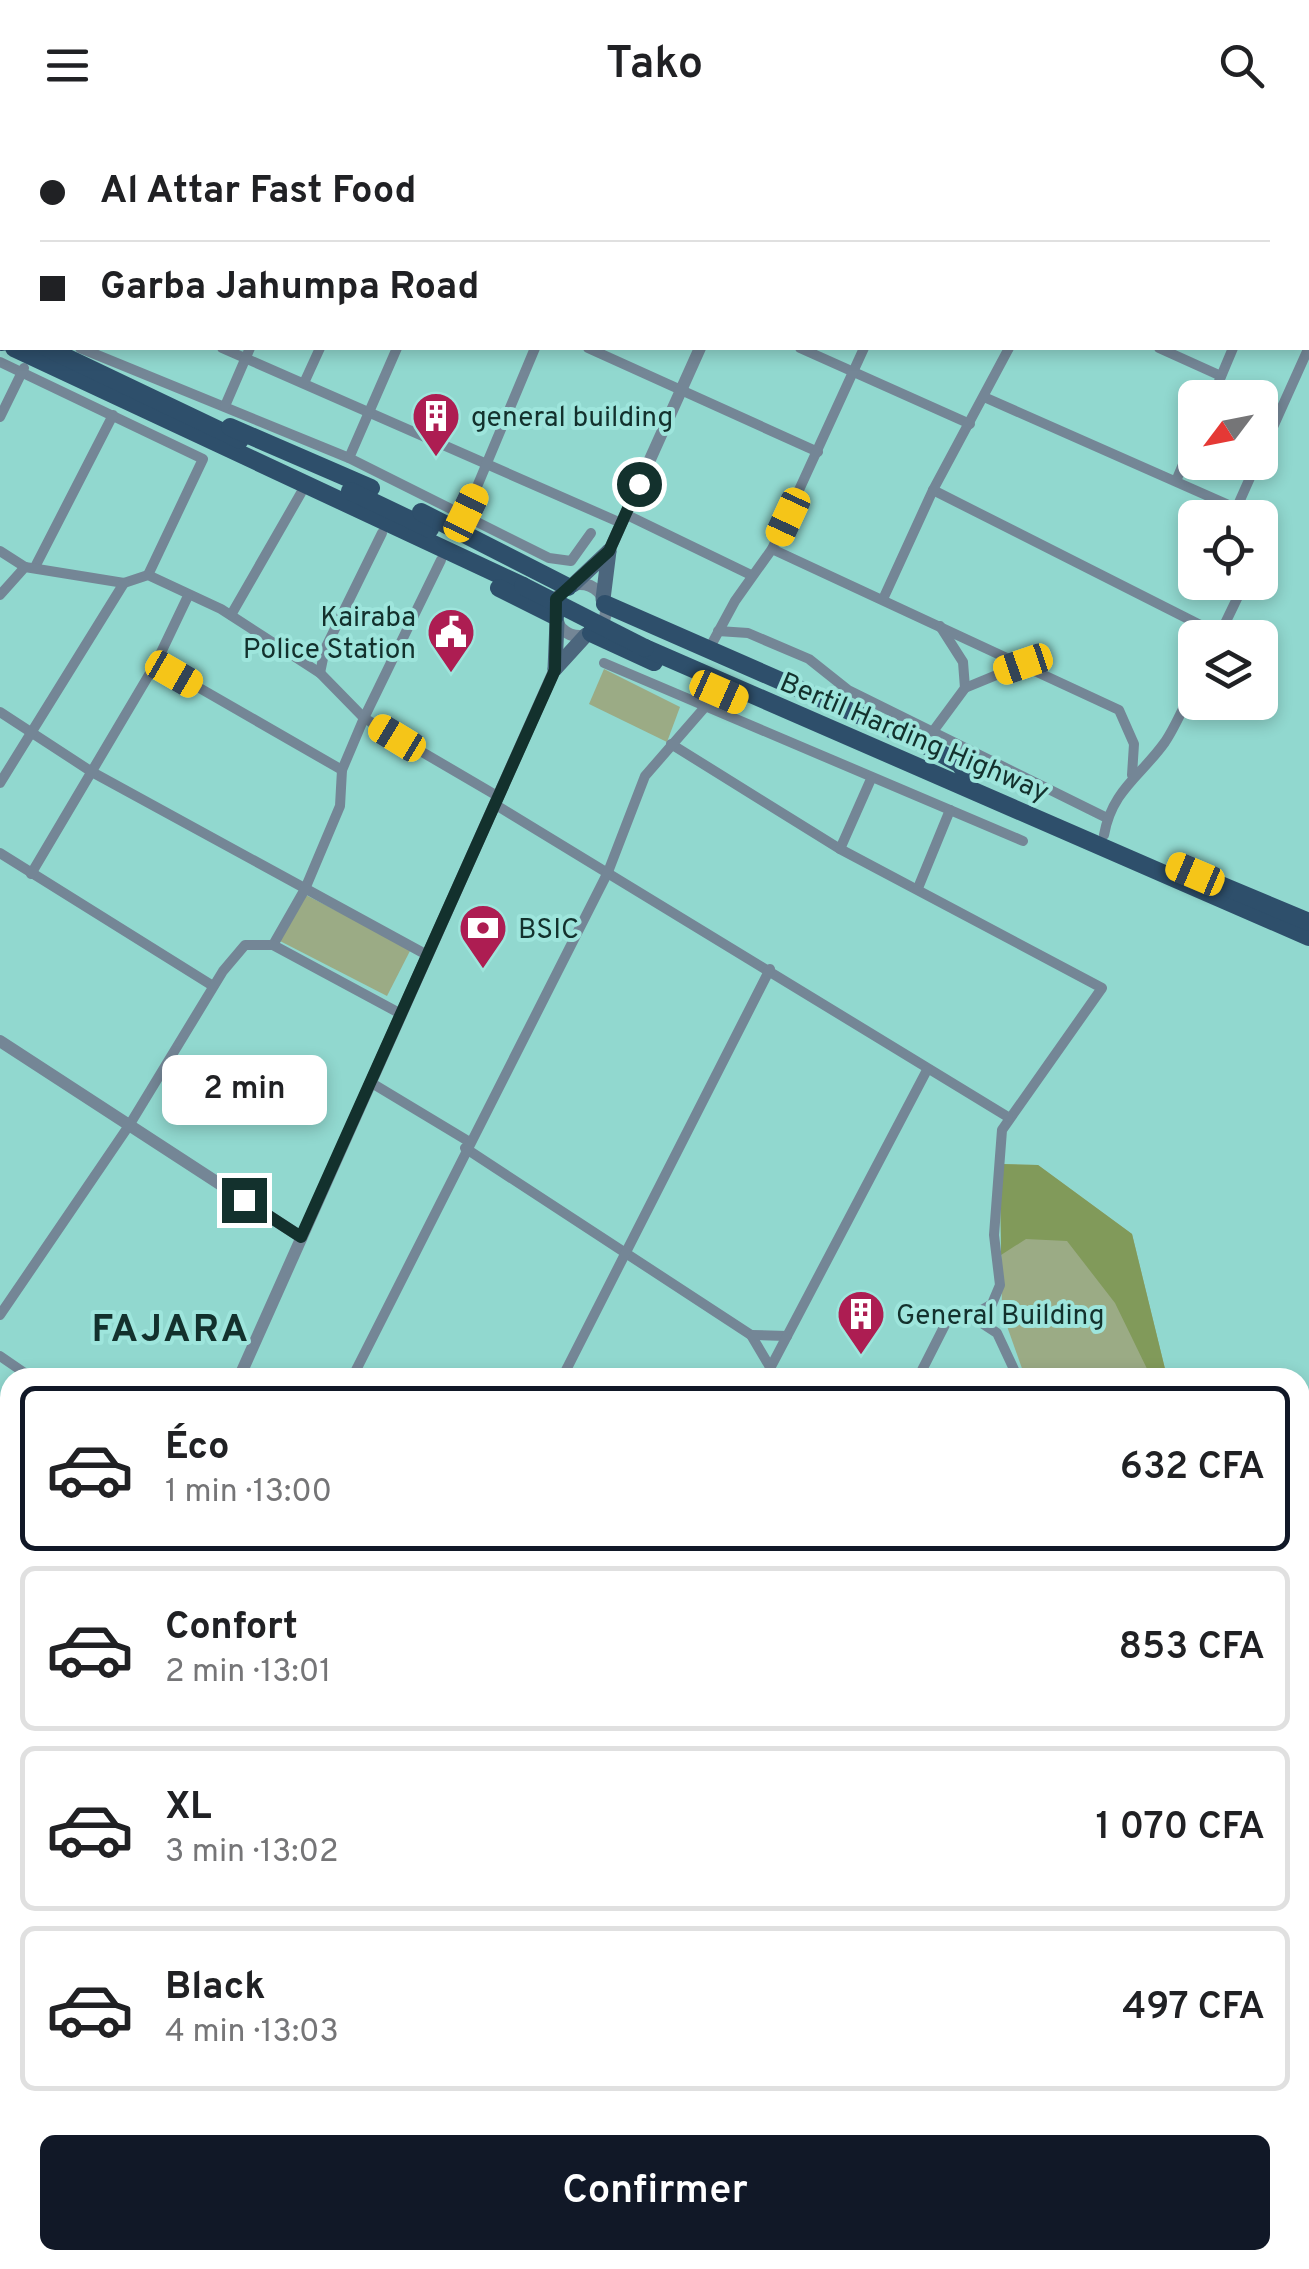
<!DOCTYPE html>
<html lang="fr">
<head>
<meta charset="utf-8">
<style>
	:root { --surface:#fff; --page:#f6f6f6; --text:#202124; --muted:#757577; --line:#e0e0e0; --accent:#111827 }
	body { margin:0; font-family:Overpass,sans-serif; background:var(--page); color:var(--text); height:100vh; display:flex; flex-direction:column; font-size:38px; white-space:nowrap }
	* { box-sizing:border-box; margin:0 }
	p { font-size:32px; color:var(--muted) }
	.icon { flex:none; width:55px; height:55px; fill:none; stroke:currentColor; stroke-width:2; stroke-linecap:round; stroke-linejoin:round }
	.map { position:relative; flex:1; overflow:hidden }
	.details { position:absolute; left:0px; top:1238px; width:1310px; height:902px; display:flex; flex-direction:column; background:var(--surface); border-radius:30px 30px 0 0; box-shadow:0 5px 15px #0003 }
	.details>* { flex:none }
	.top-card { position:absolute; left:0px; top:0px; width:1310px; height:220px; box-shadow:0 5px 15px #0003; display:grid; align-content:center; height:220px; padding:0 40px; background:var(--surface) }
	.needle { width:65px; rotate:238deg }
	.fabs { position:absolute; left:1178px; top:250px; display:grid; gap:20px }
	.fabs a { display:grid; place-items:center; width:100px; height:100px; border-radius:15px; background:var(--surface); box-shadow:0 5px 15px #0003; font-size:50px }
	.end { position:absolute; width:45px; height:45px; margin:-22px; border:12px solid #13312d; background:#fff; box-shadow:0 0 0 5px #fff }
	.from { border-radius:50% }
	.bubble { position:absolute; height:70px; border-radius:15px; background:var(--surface); box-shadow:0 5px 15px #0003; font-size:32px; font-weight:600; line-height:70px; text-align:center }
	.car { position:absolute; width:30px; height:60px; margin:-30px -15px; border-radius:12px; box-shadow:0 0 8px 2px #0007; background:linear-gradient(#f5c518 24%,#345 0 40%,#f5c518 0 76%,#345 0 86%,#f5c518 0) }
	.top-card b { display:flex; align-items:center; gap:35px; height:95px; font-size:38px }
	.top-card b+b { border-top:2px solid var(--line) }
	.top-card i { width:25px; height:25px; background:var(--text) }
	ul { padding:18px 0 0; list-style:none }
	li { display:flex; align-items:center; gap:30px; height:165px; margin:0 20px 15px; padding:0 20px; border:5px solid var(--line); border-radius:15px }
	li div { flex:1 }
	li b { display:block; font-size:38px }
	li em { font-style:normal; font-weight:600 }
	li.selected { border-color:var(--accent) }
	li>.icon { width:90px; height:90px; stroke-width:1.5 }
	.action { display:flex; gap:20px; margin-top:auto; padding:20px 40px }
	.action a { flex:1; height:115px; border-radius:15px; background:var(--accent); color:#fff; font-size:40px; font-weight:600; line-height:115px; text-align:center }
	header { display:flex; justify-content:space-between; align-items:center; height:130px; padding:0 40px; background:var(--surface); font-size:45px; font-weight:600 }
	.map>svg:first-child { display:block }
	.green { fill:#9bab85 }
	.forest { fill:#819a5a }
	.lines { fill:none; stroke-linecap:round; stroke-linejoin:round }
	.minor { stroke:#748696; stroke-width:10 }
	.tertiary { stroke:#748696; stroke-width:12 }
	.secondary { stroke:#4c667d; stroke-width:15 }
	.primary { stroke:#2e4f6b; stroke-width:18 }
	.primary-bridge { stroke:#2e4f6b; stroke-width:18 }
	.route { stroke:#13312d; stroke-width:12 }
	.labels { text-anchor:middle; stroke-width:8; stroke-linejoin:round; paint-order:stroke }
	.poi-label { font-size:28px; fill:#13312d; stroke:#9ee5dc; text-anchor:start }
	.street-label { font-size:28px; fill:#13312d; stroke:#9ee5dc }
	.district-label { font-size:38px; font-weight:bold; letter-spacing:2.5px; fill:#13312d; stroke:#9ee5dc }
</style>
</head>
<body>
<header><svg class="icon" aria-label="menu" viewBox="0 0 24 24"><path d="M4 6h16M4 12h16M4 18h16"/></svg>Tako<svg class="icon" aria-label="search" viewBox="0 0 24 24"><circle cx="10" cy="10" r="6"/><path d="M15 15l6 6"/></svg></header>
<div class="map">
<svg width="1309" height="2139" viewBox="0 0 1309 2139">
	<rect width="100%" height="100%" fill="#91d8cf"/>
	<g class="green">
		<path d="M604,539L680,577L667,612L589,574Z"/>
		<path d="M304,764L411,819L387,866L280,811Z"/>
		<path d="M1000,1034L1038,1035L1132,1104L1167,1247H1025L1002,1182Z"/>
		<path d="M1300,1363L1309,1370V2139H1206L1198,2130H1300Z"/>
	</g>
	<path class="forest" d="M1000,1034L1038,1035L1132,1104L1167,1247H1151L1115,1173L1067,1111L1026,1109L1001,1125Z"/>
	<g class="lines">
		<g class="minor">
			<path d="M316,0L321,2"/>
			<path d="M1247,0L1252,2"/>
			<path d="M48,2L49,0"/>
			<path d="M139,2L140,0"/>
			<path d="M204,2L205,0"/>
			<path d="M274,2L276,0"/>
			<path d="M344,2L346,0"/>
			<path d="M412,2L414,0"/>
			<path d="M491,2L492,0"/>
			<path d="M629,2L630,0"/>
			<path d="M964,2L966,0"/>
			<path d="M1116,2L1117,0"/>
			<path d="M1308,30H1309"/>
			<path d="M0,108L2,102"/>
			<path d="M0,123L2,124"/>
			<path d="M1308,147L1309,148"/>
			<path d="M0,178L2,180"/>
			<path d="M80,218L349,328L549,428L571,431L591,403"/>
			<path d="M222,218L621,393"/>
			<path d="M588,218L818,322"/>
			<path d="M800,218L970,294"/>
			<path d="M1159,218L1221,246"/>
			<path d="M0,232L203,329L148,445"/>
			<path d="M304,253L320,218"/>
			<path d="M984,267L1258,388"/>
			<path d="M1212,268L1233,218"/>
			<path d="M225,276L250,218"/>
			<path d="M0,287L24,238"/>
			<path d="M1260,326L1309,217"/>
			<path d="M349,328L397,218"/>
			<path d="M1176,351L1195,306"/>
			<path d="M933,360L1220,505"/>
			<path d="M1237,377L1257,332"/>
			<path d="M466,383L535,218"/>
			<path d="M625,384L751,445"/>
			<path d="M1260,389L1269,403L1260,422"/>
			<path d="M772,419L1119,580L1134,614L1132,645"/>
			<path d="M0,421L25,437"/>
			<path d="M36,435L113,285"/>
			<path d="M0,465L25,437L124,453L148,445L221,479L320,543L364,588L499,667"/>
			<path d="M884,467L933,360L1009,218"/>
			<path d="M231,485L301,363"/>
			<path d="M940,496L963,532L965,558"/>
			<path d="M718,501L748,503L809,529L848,560L1107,688"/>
			<path d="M1218,508L1245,452"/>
			<path d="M709,519L735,471L772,419L864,218"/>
			<path d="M156,533L342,640"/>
			<path d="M604,533L1023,711"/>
			<path d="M320,543L325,519L382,403"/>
			<path d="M0,582L92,642L427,825"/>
			<path d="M934,600L965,558L1023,534"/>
			<path d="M671,614L840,719L1102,858L1002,1000L994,1105L1000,1155L992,1174L971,1186L949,1187L918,1248"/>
			<path d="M0,653L124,453"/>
			<path d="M496,675L1008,987"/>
			<path d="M1104,705C1112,660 1141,646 1165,612C1177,594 1185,573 1195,554"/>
			<path d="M840,719L871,649"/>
			<path d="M0,723L213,856"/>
			<path d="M31,744L156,533L188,466"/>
			<path d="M918,758L950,680"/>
			<path d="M273,815L305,759L340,676L342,640L364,588L441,430"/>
			<path d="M370,952L468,1011"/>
			<path d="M465,1018L751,1205L770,1237"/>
			<path d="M0,1185L130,994L223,841L245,815H273L401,884"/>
			<path d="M971,1186L997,1203L1018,1248"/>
			<path d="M751,1205L787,1206"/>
			<path d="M0,1226L32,1248"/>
			<path d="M352,1248L608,742L645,646L705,577"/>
			<path d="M562,1248L770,839"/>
			<path d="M765,1248L927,940"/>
			<path d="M0,1453L10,1459"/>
			<path d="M0,1639L10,1645"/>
			<path d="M0,1775L10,1754"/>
			<path d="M0,1805L10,1811"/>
			<path d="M1083,2130V2139"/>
		</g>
		<g class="tertiary">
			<path d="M797,2L798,0"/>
			<path d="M609,421L700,218"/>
			<circle cx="580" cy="480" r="26"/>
			<path d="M0,911L301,1107"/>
			<path d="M239,1248L555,539"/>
			<path d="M0,1904L10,1901"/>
		</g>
		<g class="secondary">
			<path d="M573,455L609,421"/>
			<path d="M603,469L609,421"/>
			<path d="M555,539L557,492"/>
			<path d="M555,539L586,505"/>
		</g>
		<g class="primary">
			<path d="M0,196L2,197"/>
			<path d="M0,211L2,212"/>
			<path d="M14,218L523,456"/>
			<path d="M47,218L240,310"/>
			<path d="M230,297L371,358"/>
			<path d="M350,361L430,399"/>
			<path d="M421,382L568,457"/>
			<path d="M499,458L555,486"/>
			<path d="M605,474L918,611L960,634L967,646"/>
			<path d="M591,503L654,532"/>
			<path d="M645,518L1309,807"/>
			<path d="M1199,746L1309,792"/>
		</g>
		<path class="primary-bridge" d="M523,456L645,518"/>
	</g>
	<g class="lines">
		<path class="route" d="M244,1070L301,1107L555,540L556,469L609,421L639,354"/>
	</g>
	<defs>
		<g id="building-pin" transform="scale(2.5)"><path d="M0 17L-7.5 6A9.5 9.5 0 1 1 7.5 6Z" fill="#ad1d52" stroke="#9ee5dc"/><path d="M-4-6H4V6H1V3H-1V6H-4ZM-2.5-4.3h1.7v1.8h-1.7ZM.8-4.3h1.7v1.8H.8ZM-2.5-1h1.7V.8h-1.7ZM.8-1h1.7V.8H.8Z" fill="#fff"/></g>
		<g id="civic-pin" transform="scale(2.5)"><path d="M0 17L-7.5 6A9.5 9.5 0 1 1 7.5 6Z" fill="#ad1d52" stroke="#9ee5dc"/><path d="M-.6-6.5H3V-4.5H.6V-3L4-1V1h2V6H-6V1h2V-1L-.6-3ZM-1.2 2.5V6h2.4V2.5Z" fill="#fff"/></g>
		<g id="bank-pin" transform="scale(2.5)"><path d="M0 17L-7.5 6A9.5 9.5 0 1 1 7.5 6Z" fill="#ad1d52" stroke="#9ee5dc"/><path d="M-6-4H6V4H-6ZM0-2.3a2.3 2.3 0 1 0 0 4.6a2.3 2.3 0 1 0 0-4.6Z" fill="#fff"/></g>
	</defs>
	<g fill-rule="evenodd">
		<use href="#building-pin" x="436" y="286"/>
		<use href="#civic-pin" x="451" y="502"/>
		<use href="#bank-pin" x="483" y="798"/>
		<use href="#building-pin" x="861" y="1184"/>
	</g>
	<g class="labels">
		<g class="poi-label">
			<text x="471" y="296">general building</text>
			<text x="416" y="496" text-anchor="end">Kairaba<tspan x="416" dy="32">Police Station</tspan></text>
			<text x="518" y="808">BSIC</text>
			<text x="896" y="1194">General Building</text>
		</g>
		<g class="street-label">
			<text transform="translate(915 606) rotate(23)" y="10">Bertil Harding Highway</text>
		</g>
		<g class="district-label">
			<text x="171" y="1211">FAJARA</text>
		</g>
	</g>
</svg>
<div class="fabs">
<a><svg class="needle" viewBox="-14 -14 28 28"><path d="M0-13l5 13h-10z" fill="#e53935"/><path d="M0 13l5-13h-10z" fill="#757577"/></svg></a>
<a><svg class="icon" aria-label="locate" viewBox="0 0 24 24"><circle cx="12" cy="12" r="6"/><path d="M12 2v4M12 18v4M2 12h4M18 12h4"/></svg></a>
<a><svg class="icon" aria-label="layers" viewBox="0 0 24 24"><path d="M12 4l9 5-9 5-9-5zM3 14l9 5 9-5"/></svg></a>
</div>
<i class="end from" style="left:639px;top:354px"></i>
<i class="end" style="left:244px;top:1070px"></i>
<div class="bubble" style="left:162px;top:925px;width:165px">2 min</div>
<i class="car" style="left:466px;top:383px;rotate:26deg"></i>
<i class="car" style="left:788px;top:387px;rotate:205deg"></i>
<i class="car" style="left:1023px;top:534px;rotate:251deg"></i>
<i class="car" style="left:174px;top:544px;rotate:120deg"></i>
<i class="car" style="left:719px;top:562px;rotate:114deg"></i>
<i class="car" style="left:397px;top:608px;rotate:301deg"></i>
<i class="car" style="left:1195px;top:744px;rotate:293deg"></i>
<div class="top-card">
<b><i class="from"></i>Al Attar Fast Food</b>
<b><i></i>Garba Jahumpa Road</b>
</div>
<section class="details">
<ul>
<li class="selected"><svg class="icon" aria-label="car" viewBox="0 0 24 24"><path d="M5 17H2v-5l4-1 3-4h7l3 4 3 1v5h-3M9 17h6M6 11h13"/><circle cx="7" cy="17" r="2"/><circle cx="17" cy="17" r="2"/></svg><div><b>Éco</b><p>1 min · 13:00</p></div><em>632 CFA</em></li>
<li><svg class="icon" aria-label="car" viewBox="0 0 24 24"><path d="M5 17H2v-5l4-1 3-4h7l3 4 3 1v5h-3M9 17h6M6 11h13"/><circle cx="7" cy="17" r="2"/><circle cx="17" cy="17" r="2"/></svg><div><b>Confort</b><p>2 min · 13:01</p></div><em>853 CFA</em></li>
<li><svg class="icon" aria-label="car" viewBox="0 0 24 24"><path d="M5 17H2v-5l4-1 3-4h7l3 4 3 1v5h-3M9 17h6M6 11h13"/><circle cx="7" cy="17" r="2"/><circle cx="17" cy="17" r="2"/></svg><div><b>XL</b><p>3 min · 13:02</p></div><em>1 070 CFA</em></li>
<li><svg class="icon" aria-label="car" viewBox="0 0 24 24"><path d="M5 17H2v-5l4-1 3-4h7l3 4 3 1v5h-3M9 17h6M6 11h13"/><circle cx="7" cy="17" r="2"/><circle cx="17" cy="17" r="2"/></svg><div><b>Black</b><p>4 min · 13:03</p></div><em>497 CFA</em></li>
</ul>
<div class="action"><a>Confirmer</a></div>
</section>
</div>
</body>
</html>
